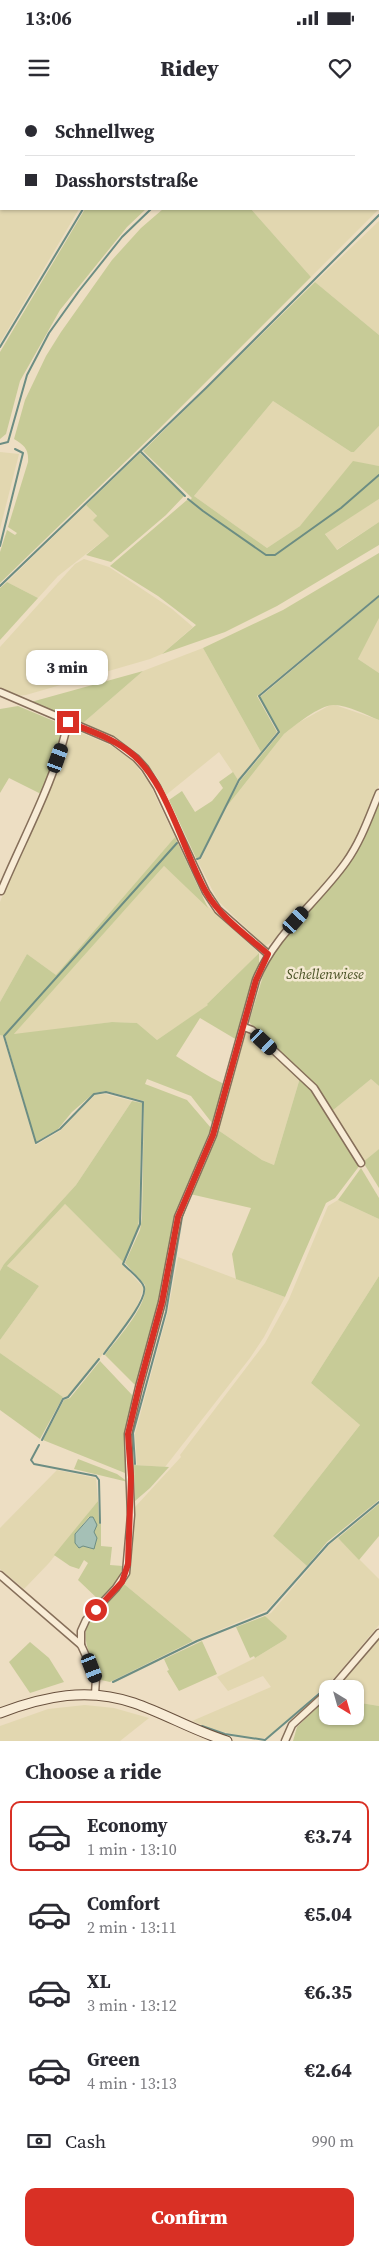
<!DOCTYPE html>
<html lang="en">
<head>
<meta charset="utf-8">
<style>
	:root { --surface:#fff; --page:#f7f7f7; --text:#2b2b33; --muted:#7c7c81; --line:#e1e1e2; --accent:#d93025 }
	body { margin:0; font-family:"Source Serif 4",serif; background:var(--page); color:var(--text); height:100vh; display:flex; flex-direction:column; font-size:19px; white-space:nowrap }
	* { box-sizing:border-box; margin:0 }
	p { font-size:16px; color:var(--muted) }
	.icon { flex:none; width:28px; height:28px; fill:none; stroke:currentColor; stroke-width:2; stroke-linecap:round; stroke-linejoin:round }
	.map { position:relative; height:1641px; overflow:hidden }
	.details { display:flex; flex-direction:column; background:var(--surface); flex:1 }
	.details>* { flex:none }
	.top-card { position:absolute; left:0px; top:0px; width:380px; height:110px; box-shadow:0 1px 4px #0004; display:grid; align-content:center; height:110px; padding:0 25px; background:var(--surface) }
	.needle { width:32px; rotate:143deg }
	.tools { position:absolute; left:319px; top:1580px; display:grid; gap:10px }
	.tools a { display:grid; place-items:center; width:45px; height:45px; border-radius:10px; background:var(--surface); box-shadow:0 1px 4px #0004; font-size:25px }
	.end { position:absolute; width:22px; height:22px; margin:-11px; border:6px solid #d93025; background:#fff; box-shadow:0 0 0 2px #fff }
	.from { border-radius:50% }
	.bubble { position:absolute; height:35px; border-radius:10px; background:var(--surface); box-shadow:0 1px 4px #0004; font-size:16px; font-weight:800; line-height:35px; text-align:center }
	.car { position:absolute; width:15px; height:30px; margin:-15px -8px; border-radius:6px; box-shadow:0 0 4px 1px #0007; background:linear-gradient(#222 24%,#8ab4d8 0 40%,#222 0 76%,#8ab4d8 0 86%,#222 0) }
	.top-card b { display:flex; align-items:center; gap:18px; height:48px; font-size:19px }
	.top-card b+b { border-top:1px solid var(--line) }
	.top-card i { width:12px; height:12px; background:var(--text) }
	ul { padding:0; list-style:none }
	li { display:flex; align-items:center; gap:15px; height:70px; margin:0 10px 8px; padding:0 15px; border:2px solid transparent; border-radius:10px }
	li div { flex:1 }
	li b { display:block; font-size:19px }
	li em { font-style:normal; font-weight:800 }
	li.current { border-color:var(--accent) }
	li>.icon { width:45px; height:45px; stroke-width:1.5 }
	h2 { padding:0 25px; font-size:22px; line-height:60px }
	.pay { display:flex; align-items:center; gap:12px; height:55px; padding:0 25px; font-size:19px }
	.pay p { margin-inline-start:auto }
	.primary-button { display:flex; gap:10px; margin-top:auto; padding:10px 25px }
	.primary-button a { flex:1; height:58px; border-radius:10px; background:var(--accent); color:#fff; font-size:20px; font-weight:800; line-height:58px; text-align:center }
	.status { display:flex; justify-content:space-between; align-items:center; height:35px; padding:0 25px; background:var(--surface); direction:ltr }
	.status svg { height:14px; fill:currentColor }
	header { display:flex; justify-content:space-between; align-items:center; height:65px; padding:0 25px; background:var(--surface); font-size:22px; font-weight:800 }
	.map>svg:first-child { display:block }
	.farmland { fill:#e2d7b0 }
	.green { fill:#c7cb97; fill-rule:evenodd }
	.water { fill:#a5c0b6; stroke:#6c8d83 }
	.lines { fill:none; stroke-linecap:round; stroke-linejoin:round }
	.stream { stroke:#6c8d83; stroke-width:2 }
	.street-casing { stroke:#866f5a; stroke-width:9 }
	.secondary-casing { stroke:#68503d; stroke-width:11 }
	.street { stroke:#f8ecd6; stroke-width:6 }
	.secondary { stroke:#f8ecd6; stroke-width:9 }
	.route { stroke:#d93025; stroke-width:6 }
	.labels { text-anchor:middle; stroke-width:5; stroke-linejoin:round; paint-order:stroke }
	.park-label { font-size:14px; font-style:italic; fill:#495225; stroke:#f4e9d2 }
</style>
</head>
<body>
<div class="status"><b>13:06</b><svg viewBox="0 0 49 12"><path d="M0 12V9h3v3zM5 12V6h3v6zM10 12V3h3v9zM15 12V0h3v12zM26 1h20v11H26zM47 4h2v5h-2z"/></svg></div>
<header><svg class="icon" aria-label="menu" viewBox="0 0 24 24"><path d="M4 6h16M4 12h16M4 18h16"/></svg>Ridey<svg class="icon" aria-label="heart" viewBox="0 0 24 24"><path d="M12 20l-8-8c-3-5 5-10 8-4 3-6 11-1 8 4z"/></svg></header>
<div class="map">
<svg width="379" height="1641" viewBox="0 0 379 1641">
	<rect width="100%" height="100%" fill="#eddec3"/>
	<g class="farmland">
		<path d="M0,9L1,109H79L0,243Z"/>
		<path d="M379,63V109L311,177L251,109H379Z"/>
		<path d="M379,121V235L315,182Z"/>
		<path d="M273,301L351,352H354L379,326V366L363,364L300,426L267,448L194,396Z"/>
		<path d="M0,352L19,354L0,429Z"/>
		<path d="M379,399V422L336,450L325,433Z"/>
		<path d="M86,405L97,417L94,420L109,436L58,476L38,498L7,482Z"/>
		<path d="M84,459L109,467L172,509L193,527L162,554L150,559L26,595L15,596L0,589V547L75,464Z"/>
		<path d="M378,518H379V573L358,559Z"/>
		<path d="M203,548L261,652L238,680L219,652L166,695L157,677L139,654L113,636L83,623L143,571Z"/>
		<path d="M332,604L379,620V685L355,741L339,766L272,842L265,846L218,801L197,760L201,759L224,710L284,634L296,624Z"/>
		<path d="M70,628L110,645L132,660L149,683L175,737L56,875L27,854L0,902V802Z"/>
		<path d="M164,766L259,853L208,903L209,905L157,940L137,923L112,922L13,935Z"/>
		<path d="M252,932L300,978L274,1065L262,1060L218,1030L246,933Z"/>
		<path d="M0,935H3L36,1045L60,1031L95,995L105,994L132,1001L76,1085L4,1164L0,1171Z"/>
		<path d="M371,979L379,986V1049L363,1062L332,1011Z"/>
		<path d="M338,1100L379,1119V1176L311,1283L360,1325L273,1436L307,1466L267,1510L193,1541L124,1484L131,1465L135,1407L181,1357L180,1355L265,1243L289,1199L328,1106Z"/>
		<path d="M65,1104L123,1162L122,1164L143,1187V1190L136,1210L103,1254L68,1296L63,1297L0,1253V1240L39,1186L7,1166Z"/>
		<path d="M178,1157L285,1197L264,1237L250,1258L165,1367L137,1365L135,1334L168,1211Z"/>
		<path d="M57,1370L96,1378L98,1401L49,1463L24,1489L0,1469V1428Z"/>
		<path d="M338,1438L379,1479V1525L335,1577L269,1637L258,1639L240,1636L208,1628L192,1621L271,1587L263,1576L228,1591L217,1577L255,1558L286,1539V1536L265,1516L271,1513L330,1444Z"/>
		<path d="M379,1540V1606L355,1602V1589H340L339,1586Z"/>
		<path d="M85,1605L114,1608L149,1618L120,1641H0V1626L48,1609Z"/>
	</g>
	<g class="green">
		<path d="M85,109H146L127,127L60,210L20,281L6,334L0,339V252Z"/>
		<path d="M163,109H251L311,177L159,329L0,483V452L7,430L15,435L17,433L8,427L28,362C29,349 24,345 14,339L25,300L46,256L61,232L112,160L141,128Z"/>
		<path d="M315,182L379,235V326L354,352H351L273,301L194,396L267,448L300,426L353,361L379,366V399L325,434L337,450L379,422V445L277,506L225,532L162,554L196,525L158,496L110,466L187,400L189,401L192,398L143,351Z"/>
		<path d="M140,353L184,396L166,415L111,462L86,455L109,436L93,420L97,416L86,405Z"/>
		<path d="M379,453V495L257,596L277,632L261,652L203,548L283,510Z"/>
		<path d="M7,482L38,498L0,540V488Z"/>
		<path d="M379,497V518L358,559L379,573V620C366,615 348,605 334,605C321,604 294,626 284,634L224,710L240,681L280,633L260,597Z"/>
		<path d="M143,571L83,623L31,602Z"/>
		<path d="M18,606L61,624C65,647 49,673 41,694L9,678L0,693V609Z"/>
		<path d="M233,672L238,680L200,757L196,758L169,700L182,691L195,712L212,701L223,688L219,682Z"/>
		<path d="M379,704V986L371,979L332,1011L249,922L266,866L278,846L349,764L361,744Z"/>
		<path d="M175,737L208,808L164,766L14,934L112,922L137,923L157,940L208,905L207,904L259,853V863L237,940L200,918L176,956C192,966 207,976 224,984L212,1023L191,996L147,979L145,984L187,1000L211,1028L175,1116L157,1207L136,1286L105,1255C116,1240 149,1205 145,1185L125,1163L140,1130L142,1118L144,1001L106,991L94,993L72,1012L58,1029L36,1042L5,936L0,935V902L27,854L56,875Z"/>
		<path d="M300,978L311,989L360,1065L335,1098L326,1103L285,1197L236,1179L232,1154L251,1108L190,1094L218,1030L262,1060L274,1065Z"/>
		<path d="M132,1001L142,1003L139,1118L138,1129L123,1162L65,1104L7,1166L39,1186L0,1240V1171L4,1164L76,1085Z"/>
		<path d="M379,1049V1088L363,1062Z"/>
		<path d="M361,1068L379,1098V1119L338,1100Z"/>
		<path d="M379,1176V1400L327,1442L307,1466L273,1436L360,1325L311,1283Z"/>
		<path d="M0,1253L63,1297L40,1339L0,1310Z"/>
		<path d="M100,1261L133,1296L125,1333L127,1372L125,1373L43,1340L64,1300L70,1298Z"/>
		<path d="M78,1359L117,1374L128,1382L74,1369Z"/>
		<path d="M134,1365L169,1367L150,1388L135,1401Z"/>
		<path d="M98,1401L99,1424H101V1446L112,1447L110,1465L123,1466L119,1479L99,1500L78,1480L88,1463L84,1460L79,1469L70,1466L54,1455ZM89,1417L94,1432V1449L75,1443V1434Z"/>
		<path d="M379,1404V1436L359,1460L338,1438Z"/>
		<path d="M124,1484L193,1541L110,1582L101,1580C94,1562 80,1542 88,1523Z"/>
		<path d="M265,1516L287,1536L286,1539L255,1558L254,1556L250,1558L236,1527Z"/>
		<path d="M202,1541L217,1574L179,1591L167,1571L169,1570L164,1559Z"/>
		<path d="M30,1542L49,1558L64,1582L30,1593L9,1562Z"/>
		<path d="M327,1598L328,1616H355V1602L379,1606V1641H293L297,1627Z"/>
	</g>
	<path class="water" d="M90,1417H93L97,1425L94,1432L97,1438L94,1449L83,1446L79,1448L75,1443V1434Z"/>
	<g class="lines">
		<g class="stream">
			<path d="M299,0V1"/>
			<path d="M25,1V0"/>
			<path d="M153,1L154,0"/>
			<path d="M0,247L83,109"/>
			<path d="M0,344L8,342L27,275L49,233L79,191L122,137L151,109"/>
			<path d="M141,352L185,396"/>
			<path d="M188,399L203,411L266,455H275L341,408L379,375"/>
			<path d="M0,446L23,353L15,349"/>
			<path d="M0,486L206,288L379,115"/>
			<path d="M197,759L200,758L239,680L279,632L259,596L379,496"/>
			<path d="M104,1254C112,1242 148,1201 144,1187C142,1180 129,1170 123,1164L140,1124L143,1002L106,992L94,994L60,1029L36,1043L4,936L177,743"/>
			<path d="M42,1340L63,1299L68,1297L99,1259"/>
			<path d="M39,1345L31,1360L34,1364L96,1376L99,1380L100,1423"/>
			<path d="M135,1364L133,1333L166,1212L182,1117L189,1098"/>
			<path d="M113,1582L197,1541L267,1513L328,1444L379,1402"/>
			<path d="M202,1626L225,1634L265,1640L334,1581"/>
		</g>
		<g class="street-casing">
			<g id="street">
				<path d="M0,592L112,640L136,658L145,668L157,687L206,792L218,810L268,854"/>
				<path d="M1,791C24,736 55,681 68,622"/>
				<path d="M244,927L252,930L314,988L361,1063"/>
				<path d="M0,1475L81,1545L96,1578L95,1594"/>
				<path d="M81,1545V1531L86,1520L116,1488L126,1473L131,1415L128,1334L139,1287L162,1202L178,1117L213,1035L256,880C275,833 317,803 346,762C361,741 369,717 379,693"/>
				<path d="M331,1589L379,1533"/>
				<path d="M285,1641L292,1625L328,1592"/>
			</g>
		</g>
		<g class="secondary-casing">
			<path id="secondary" d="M0,1613C45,1596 88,1587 134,1603C166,1614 194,1631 227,1641"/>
		</g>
		<use href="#street" class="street"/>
		<use href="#secondary" class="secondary"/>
	</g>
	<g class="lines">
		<path class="route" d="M68,622C88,630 109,637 127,650C167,678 182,750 206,792C220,817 247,836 268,854L256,880L213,1035L178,1117L162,1202L139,1287L128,1334L131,1377L128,1464L122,1482L96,1510"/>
	</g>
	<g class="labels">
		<g class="park-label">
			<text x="325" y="879">Schellenwiese</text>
		</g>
	</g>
</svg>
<div class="tools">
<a><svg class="needle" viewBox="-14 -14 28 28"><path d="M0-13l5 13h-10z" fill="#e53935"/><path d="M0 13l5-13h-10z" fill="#7c7c81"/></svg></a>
</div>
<i class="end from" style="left:96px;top:1510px"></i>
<i class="end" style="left:68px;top:622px"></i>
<div class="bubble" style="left:26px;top:550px;width:82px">3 min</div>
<i class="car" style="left:58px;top:658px;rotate:20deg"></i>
<i class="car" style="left:296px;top:820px;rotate:42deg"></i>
<i class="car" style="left:264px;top:942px;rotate:133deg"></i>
<i class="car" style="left:92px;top:1568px;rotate:159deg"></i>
<div class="top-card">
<b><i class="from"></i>Schnellweg</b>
<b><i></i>Dasshorststraße</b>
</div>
</div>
<section class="details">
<h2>Choose a ride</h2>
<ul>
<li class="current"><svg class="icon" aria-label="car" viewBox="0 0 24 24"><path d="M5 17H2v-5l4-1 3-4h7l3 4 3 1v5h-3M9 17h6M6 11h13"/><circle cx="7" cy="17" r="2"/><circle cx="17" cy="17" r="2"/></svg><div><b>Economy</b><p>1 min · 13:10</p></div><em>€3.74</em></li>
<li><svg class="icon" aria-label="car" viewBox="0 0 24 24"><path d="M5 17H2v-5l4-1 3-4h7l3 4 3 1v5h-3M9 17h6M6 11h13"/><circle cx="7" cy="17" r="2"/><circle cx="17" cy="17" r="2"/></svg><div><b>Comfort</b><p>2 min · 13:11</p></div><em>€5.04</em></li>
<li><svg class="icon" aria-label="car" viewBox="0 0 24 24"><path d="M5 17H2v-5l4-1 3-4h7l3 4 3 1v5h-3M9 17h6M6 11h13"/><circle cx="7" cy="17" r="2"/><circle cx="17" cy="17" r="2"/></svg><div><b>XL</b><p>3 min · 13:12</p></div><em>€6.35</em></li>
<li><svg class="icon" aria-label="car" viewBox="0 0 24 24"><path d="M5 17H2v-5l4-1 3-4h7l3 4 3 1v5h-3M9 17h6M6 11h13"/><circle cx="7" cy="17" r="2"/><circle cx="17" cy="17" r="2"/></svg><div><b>Green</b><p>4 min · 13:13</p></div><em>€2.64</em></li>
</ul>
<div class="pay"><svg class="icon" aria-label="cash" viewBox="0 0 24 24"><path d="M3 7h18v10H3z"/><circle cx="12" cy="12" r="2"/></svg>Cash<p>990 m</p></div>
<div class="primary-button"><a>Confirm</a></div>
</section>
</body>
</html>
